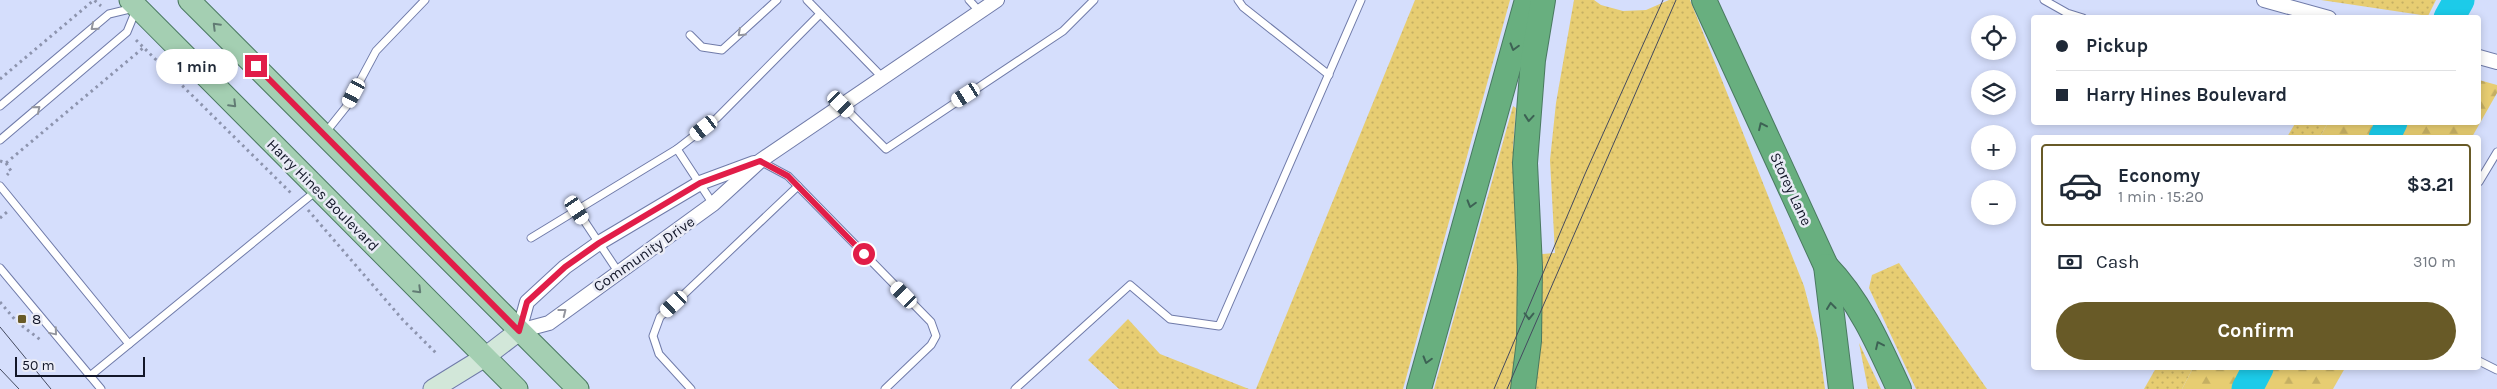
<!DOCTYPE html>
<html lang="en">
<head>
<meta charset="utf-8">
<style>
	:root { --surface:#fff; --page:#f2f2f3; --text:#1f2937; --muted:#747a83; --line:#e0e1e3; --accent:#685a27 }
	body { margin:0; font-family:Karla,sans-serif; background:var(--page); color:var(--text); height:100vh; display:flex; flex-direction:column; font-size:19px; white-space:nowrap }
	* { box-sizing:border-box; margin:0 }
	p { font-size:16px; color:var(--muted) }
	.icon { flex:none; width:28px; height:28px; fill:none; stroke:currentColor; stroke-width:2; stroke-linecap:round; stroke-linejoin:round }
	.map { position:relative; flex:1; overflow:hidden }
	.sheet { position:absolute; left:2031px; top:135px; width:450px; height:235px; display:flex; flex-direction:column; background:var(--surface); border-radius:5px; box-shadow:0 2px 8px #0003 }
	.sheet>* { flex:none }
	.guide { position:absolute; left:2031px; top:15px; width:450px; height:110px; border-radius:5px; box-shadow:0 2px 8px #0003; display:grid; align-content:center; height:110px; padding:0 25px; background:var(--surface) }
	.controls { position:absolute; left:1971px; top:15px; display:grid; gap:10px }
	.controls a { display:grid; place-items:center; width:45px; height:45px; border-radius:50%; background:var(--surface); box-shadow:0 2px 8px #0003; font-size:25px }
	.scale { position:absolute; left:15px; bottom:12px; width:130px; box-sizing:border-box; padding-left:5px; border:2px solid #121628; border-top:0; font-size:14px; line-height:18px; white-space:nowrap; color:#121628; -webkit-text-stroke:4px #e9ebf6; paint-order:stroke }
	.end { position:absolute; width:22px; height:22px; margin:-11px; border:6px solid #e11d48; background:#fff; box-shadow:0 0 0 2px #fff }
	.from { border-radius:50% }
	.bubble { position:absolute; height:35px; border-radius:18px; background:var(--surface); box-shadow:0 2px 8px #0003; font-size:16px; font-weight:700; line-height:35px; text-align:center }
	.car { position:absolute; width:15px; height:30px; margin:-15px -8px; border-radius:6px; box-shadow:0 0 4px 1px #0007; background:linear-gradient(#fff 24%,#345 0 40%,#fff 0 76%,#345 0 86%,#fff 0) }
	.guide b { display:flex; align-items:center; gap:18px; height:48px; font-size:19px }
	.guide b+b { border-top:1px solid var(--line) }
	.guide i { width:12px; height:12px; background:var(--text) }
	ul { padding:9px 0 0; list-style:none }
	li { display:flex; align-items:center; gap:15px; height:82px; margin:0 10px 8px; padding:0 15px; border:2px solid transparent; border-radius:5px }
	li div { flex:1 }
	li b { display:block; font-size:19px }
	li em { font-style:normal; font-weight:700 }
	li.active { border-color:var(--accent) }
	li>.icon { width:45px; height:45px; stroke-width:1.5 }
	.pay { display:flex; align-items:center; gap:12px; height:55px; padding:0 25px; font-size:19px }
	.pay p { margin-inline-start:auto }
	.cta { display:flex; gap:10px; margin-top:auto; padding:10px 25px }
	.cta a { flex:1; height:58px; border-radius:30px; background:var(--accent); color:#fff; font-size:20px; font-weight:700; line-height:58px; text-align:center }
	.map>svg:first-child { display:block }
	.grass { fill:url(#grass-dots) }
	.forest { fill:url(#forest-firs) }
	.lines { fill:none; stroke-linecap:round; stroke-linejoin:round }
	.river { stroke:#1ccbe9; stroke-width:31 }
	.lane-casing { stroke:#707ba9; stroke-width:9 }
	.street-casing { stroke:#707ba9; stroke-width:16 }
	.secondary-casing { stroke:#707ba9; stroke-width:21 }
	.primary-casing { stroke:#4a7961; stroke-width:23 }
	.highway-casing { stroke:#4a7961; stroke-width:26 }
	.path { stroke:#8d94ae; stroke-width:3; stroke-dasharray:2.5 4; stroke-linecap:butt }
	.lane { stroke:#fff; stroke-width:7 }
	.street { stroke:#fff; stroke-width:14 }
	.secondary { stroke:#d2e7d9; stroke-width:19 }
	.primary { stroke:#a4cfb2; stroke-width:21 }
	.highway { stroke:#68af7f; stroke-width:24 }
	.tram { stroke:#444a5f; stroke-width:1 }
	.oneway { stroke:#627c74 }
	.oneway2 { stroke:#94969e }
	.oneway3 { stroke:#3d6254 }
	.route { stroke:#e11d48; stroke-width:6 }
	.poi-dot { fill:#685a27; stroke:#e9ebf6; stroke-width:2 }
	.labels { text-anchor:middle; stroke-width:5; stroke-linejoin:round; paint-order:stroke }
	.street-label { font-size:15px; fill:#121628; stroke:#e9ebf6 }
	.poi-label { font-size:15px; fill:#121628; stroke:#e9ebf6; text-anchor:start }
</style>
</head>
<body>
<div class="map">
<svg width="2497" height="389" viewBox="0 0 2497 389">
	<defs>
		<pattern id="grass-dots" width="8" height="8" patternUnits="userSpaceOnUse" patternTransform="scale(1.25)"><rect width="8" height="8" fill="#e7cd72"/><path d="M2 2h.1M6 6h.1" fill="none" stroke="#c5af63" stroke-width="1.8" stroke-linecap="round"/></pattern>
		<pattern id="forest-firs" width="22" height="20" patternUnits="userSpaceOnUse" patternTransform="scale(1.25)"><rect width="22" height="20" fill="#e7cd72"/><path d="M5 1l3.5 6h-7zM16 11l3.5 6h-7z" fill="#c5af63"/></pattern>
	</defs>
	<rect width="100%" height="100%" fill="#d5defc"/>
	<g class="grass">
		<path d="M1415,0H1510L1403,389H1256Z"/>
		<path d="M1574,0H1594L1601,5L1623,11L1646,10L1669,0H1690L1804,286L1818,339L1825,389H1434L1513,106L1516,108L1513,149L1519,256L1555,253L1550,160L1556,103Z"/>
		<path d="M2321,0H2436L2428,16Z"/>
		<path d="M2296,122H2328V123L2320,137H2287Z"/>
		<path d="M1899,263L1987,389H1916L1869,288L1872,275Z"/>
		<path d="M1128,319L1160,354L1249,389H1119L1088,360Z"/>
		<path d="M1859,343L1881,389H1868Z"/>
		<path d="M2156,368H2193L2182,389H2144Z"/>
	</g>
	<g class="forest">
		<path d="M2479,80L2497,85V93L2472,137H2320L2328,123L2479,122Z"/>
		<path d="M2193,368H2345L2333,389H2182Z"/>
	</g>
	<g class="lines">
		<g class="river">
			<path d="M2449,18L2459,0"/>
			<path d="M2384,138L2392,122"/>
			<path d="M2247,389L2258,368"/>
		</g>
		<g class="lane-casing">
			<g id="lane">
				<path d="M807,0L881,76"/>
				<path d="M969,0L980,12"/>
				<path d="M1238,0L1243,7L1329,75"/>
				<path d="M2044,0L2067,13L2083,18"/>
				<path d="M690,35L702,47L722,50L777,0"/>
				<path d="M841,104L886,149L1063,31L1094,0"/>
				<path d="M0,106L109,14L134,8"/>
				<path d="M326,132L346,107L376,51L425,0"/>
				<path d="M0,140L127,32L136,10"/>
				<path d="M760,161L788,176L931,322L936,336L931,345L885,389"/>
				<path d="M2479,182L2497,152"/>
				<path d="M0,186L129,344"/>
				<path d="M713,204L677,149L717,118L820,14"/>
				<path d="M577,210L619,273"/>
				<path d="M531,238L677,149"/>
				<path d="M0,268L101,389"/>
				<path d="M2479,361L2497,370"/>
				<path d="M90,376L316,191"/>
				<path d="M691,389L659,354L653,336L660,317L798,186"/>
				<path d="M1015,389L1130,285L1170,319L1219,326L1361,0"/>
			</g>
		</g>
		<g class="street-casing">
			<g id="street">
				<path d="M2264,0L2329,18"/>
				<path d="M2479,57L2497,62"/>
				<path d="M519,331L549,323L713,204L760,161L997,0"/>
				<path d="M519,331L527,302L565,267L599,243L700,183L754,163"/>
			</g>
		</g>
		<g class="secondary-casing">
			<path id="secondary" d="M433,389L485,357L519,331"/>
		</g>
		<g class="primary-casing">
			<g id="primary">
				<path d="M130,0L517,389"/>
				<path d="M189,0L578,389"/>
			</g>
		</g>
		<g class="highway-casing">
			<g id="highway">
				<path d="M1704,0L1826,266L1841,389"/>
				<path d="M1826,266C1860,301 1879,345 1899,389"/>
				<path d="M1419,389L1527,0"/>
				<path d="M1523,389L1529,341L1530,267L1525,163L1533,60L1543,0"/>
			</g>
		</g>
		<g class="path">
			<path d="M136,40L293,195"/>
			<path d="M0,79L94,0L101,6"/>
			<path d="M0,161L6,163L143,48"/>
			<path d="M6,163L11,171L7,175"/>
			<path d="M308,210L403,320L437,354"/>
			<path d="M0,218L7,212"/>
			<path d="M0,302L17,322L42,341"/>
		</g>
		<use href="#lane" class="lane"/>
		<use href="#street" class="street"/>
		<use href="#secondary" class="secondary"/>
		<use href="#primary" class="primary"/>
		<use href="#highway" class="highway"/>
		<g class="tram">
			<path d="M0,327L51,389"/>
			<path d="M0,369L19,389"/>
			<path d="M1494,389L1585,174L1663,0"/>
			<path d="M1507,389L1676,0"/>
		</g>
	</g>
	<defs><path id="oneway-chevron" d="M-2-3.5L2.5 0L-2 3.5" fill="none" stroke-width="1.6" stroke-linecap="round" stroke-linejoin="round" transform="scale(1.25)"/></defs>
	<g class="oneway">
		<use href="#oneway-chevron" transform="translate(216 26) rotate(-135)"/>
		<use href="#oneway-chevron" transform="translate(233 104) rotate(45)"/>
		<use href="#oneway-chevron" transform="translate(418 290) rotate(45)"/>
	</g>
	<g class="oneway2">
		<use href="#oneway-chevron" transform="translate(94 27) rotate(140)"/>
		<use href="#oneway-chevron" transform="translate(741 33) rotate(137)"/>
		<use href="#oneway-chevron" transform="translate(37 109) rotate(-40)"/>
		<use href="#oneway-chevron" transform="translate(563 312) rotate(-38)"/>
		<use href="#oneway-chevron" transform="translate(54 332) rotate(50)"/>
	</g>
	<g class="oneway3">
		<use href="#oneway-chevron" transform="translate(1514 47) rotate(106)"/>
		<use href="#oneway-chevron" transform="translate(1529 118) rotate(95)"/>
		<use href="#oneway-chevron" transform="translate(1762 126) rotate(-115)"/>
		<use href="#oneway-chevron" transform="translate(1471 204) rotate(106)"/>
		<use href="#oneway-chevron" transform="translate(1831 306) rotate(-97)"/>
		<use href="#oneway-chevron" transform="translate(1529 316) rotate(91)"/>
		<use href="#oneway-chevron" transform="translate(1879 345) rotate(-115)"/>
		<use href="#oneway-chevron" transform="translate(1427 360) rotate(106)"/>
	</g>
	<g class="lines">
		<path class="route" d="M256,66L519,331L527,302L565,267L599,243L700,183L760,161L788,176L864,254"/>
	</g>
	<rect class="poi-dot" x="17" y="314" width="10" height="10" rx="2.5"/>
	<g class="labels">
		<g class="street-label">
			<text transform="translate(1791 189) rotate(65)" y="5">Storey Lane</text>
			<text transform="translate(323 195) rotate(45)" y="5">Harry Hines Boulevard</text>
			<text transform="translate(644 254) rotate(-35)" y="5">Community Drive</text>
		</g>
		<g class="poi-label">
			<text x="32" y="324">8</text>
		</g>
	</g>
</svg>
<div class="controls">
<a><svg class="icon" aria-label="locate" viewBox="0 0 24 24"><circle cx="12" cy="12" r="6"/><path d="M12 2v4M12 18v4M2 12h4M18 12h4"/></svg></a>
<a><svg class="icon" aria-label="layers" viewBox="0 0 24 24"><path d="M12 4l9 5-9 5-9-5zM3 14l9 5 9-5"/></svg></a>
<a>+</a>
<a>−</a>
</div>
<div class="scale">50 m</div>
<i class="end from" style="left:864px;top:254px"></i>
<i class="end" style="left:256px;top:66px"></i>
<div class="bubble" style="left:156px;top:49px;width:82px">1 min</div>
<i class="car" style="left:354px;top:93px;rotate:208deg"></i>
<i class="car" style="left:966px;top:95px;rotate:237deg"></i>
<i class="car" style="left:841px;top:104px;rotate:135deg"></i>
<i class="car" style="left:704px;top:128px;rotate:232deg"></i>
<i class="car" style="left:577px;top:210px;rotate:147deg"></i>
<i class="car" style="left:904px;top:295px;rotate:316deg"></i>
<i class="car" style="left:674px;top:304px;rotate:227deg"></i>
<div class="guide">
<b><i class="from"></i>Pickup</b>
<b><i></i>Harry Hines Boulevard</b>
</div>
<section class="sheet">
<ul>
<li class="active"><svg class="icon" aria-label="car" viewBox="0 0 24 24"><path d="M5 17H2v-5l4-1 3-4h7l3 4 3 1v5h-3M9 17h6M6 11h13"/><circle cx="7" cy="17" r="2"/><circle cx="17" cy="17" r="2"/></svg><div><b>Economy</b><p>1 min · 15:20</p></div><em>$3.21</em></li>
</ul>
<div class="pay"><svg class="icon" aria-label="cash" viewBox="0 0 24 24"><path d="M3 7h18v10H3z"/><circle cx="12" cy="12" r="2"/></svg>Cash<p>310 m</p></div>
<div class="cta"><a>Confirm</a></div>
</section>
</div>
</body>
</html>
